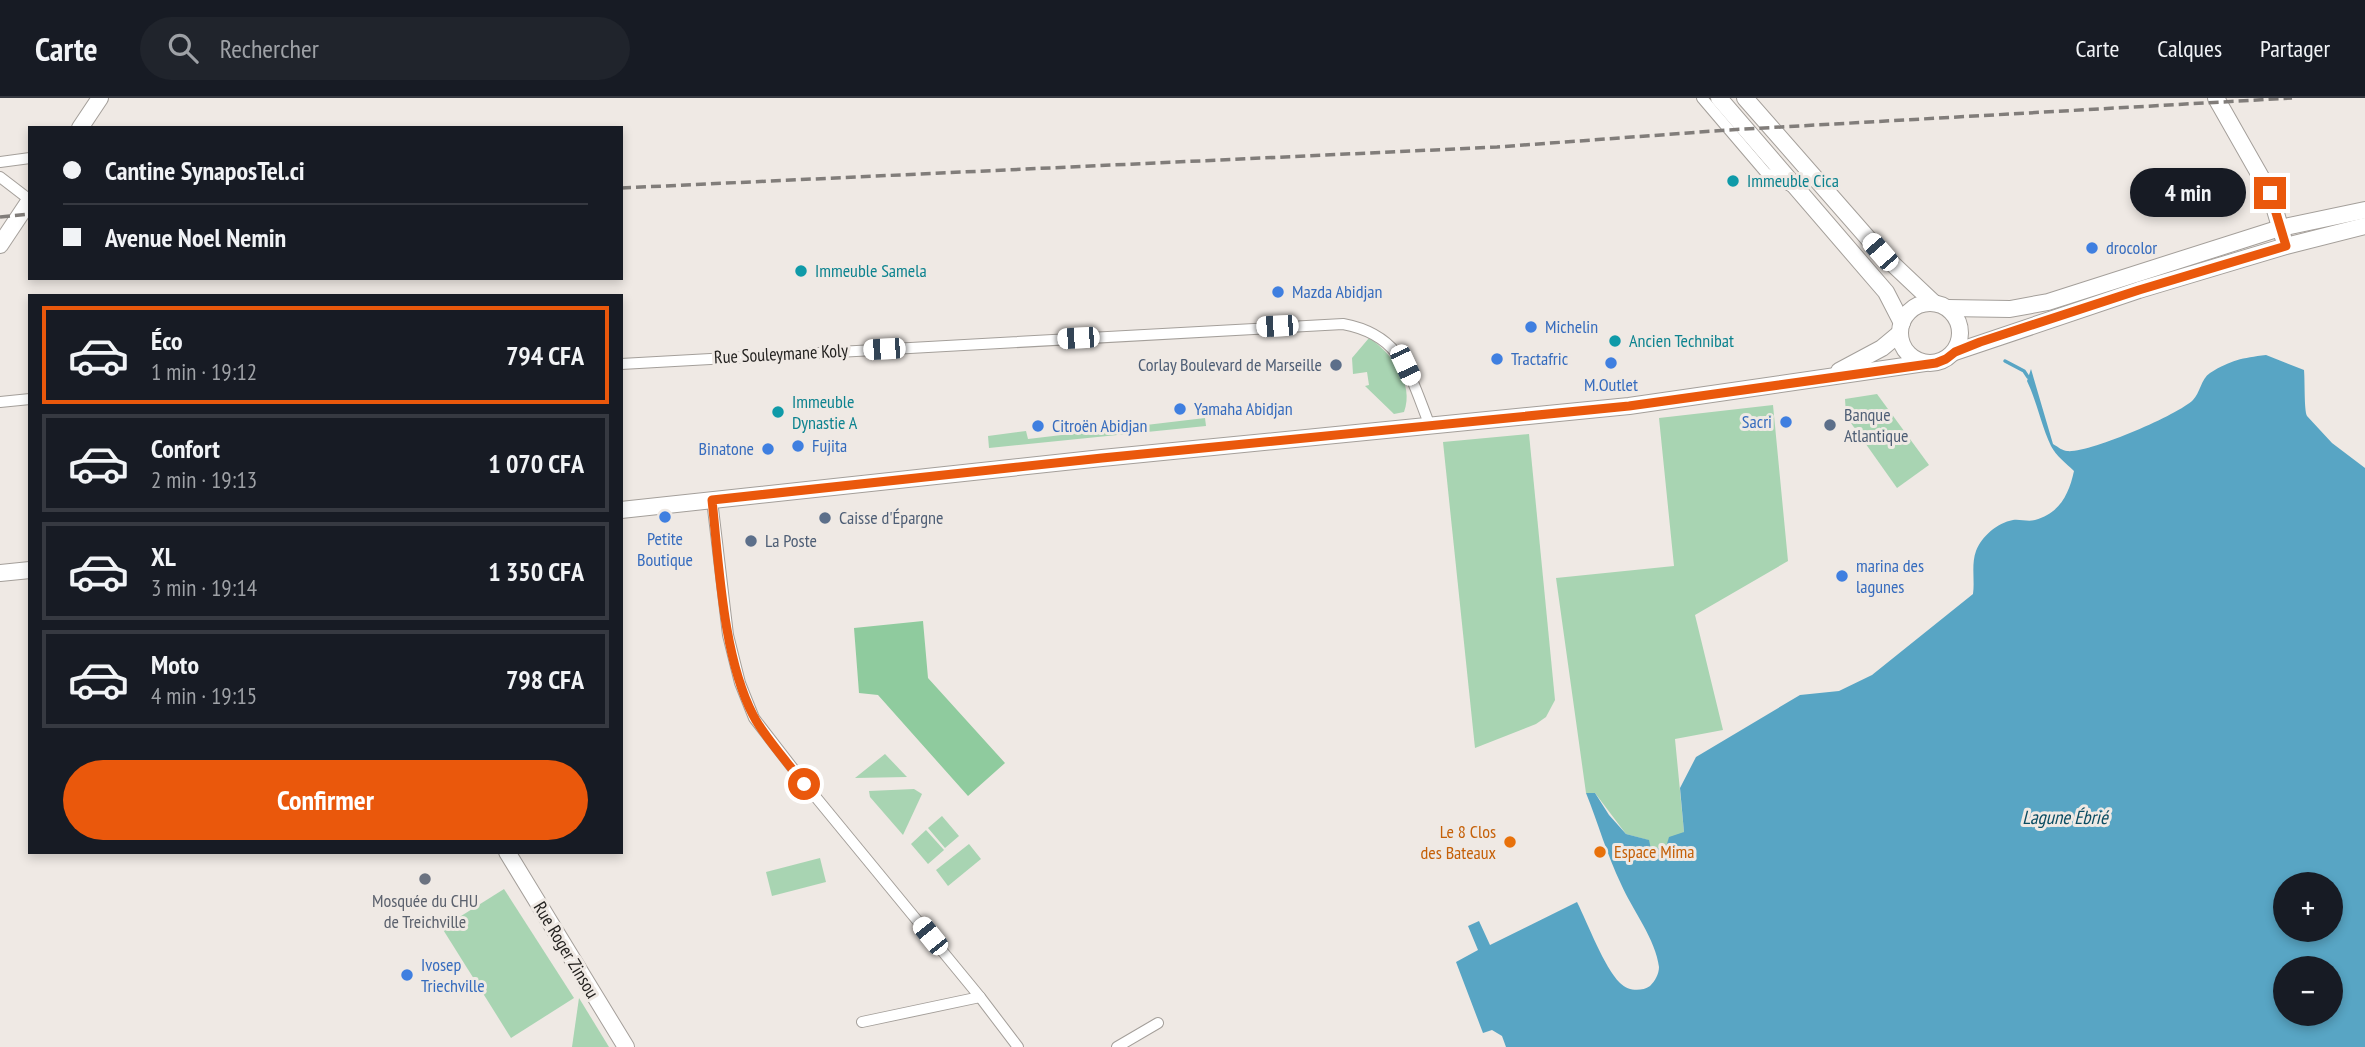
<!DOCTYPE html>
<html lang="fr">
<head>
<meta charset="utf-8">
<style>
	:root { --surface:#171b24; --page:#20242c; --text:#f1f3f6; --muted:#9ea1a6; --line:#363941; --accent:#ea580c }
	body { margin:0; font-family:"PT Sans Narrow",sans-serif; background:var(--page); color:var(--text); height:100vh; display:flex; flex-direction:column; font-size:26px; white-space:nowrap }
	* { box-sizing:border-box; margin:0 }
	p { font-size:23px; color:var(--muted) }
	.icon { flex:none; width:38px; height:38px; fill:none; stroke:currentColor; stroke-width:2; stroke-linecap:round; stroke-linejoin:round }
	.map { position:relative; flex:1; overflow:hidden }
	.sheet { position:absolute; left:28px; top:196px; width:595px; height:560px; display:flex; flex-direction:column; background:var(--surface); border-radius:0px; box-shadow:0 4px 10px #0003 }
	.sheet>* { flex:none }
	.top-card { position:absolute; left:28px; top:28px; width:595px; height:154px; border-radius:0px; box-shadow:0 4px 10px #0003; display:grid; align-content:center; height:154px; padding:0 35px; background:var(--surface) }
	.controls { position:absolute; left:2273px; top:774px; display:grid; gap:14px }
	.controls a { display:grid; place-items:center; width:70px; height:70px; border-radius:50%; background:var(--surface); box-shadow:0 4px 10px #0003; font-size:35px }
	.end { position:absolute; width:32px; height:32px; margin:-16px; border:9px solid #ea580c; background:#fff; box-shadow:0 0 0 4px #fff }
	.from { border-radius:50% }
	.bubble { position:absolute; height:49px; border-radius:24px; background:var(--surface); box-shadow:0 4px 10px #0003; font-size:23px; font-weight:800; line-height:49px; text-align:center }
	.car { position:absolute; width:21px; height:42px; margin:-21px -10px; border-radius:9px; box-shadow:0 0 5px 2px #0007; background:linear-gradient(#fff 24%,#345 0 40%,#fff 0 76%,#345 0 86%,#fff 0) }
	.top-card b { display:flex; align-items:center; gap:24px; height:66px; font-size:26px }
	.top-card b+b { border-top:2px solid var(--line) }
	.top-card i { width:18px; height:18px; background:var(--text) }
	ul { padding:12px 0 0; list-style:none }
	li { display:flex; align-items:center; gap:21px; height:98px; margin:0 14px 10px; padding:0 21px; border:4px solid var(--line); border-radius:0px }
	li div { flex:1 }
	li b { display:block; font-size:26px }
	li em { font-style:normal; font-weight:800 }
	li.current { border-color:var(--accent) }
	li>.icon { width:63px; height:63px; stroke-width:1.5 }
	.cta { display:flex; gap:14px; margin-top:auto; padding:14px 35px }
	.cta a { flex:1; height:80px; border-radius:42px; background:var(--accent); color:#fff; font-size:28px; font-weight:800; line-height:80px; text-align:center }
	header { display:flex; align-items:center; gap:42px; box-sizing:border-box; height:98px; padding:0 35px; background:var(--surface); border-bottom:2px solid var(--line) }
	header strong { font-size:33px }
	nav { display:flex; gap:38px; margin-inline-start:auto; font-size:24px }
	.search { width:490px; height:63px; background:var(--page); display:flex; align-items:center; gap:18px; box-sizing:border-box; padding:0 24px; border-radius:38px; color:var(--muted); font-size:26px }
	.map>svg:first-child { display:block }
	.green { fill:#a8d4b2 }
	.forest { fill:#8fcb9e }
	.water { fill:#58a5c4; fill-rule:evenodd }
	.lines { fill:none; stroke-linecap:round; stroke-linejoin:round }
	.stream { stroke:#58a5c4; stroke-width:3.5 }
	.street-casing { stroke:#a49f9a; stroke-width:12 }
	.secondary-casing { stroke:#a49f9a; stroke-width:18 }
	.street { stroke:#fff; stroke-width:10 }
	.secondary { stroke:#fff; stroke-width:16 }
	.rail { stroke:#817d7a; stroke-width:3.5; stroke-dasharray:10 5; stroke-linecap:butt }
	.route { stroke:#ea580c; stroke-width:9 }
	.culture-dot { fill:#0f9aa8; stroke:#efe9e4; stroke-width:2.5 }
	.shop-dot { fill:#3f7fe0; stroke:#efe9e4; stroke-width:2.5 }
	.service-dot { fill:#5c6f8a; stroke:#efe9e4; stroke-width:2.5 }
	.food-dot { fill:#e8710a; stroke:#efe9e4; stroke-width:2.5 }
	.worship-dot { fill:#6b7280; stroke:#efe9e4; stroke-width:2.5 }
	.labels { text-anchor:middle; stroke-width:6; stroke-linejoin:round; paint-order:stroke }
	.culture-label { font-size:18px; fill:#0d838f; stroke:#efe9e4; text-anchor:start }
	.shop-label { font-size:18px; fill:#366cbe; stroke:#efe9e4; text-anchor:start }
	.street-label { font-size:18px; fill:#242220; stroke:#efe9e4 }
	.service-label { font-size:18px; fill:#4e5e75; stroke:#efe9e4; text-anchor:start }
	.food-label { font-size:18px; fill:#c56008; stroke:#efe9e4; text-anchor:end }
	.worship-label { font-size:18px; fill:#5b616d; stroke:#efe9e4 }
	.water-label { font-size:19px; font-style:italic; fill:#0a4c62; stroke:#efe9e4 }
</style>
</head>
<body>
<header>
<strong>Carte</strong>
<div class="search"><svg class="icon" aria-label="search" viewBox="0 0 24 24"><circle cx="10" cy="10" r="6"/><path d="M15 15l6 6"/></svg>Rechercher</div>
<nav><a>Carte</a><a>Calques</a><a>Partager</a></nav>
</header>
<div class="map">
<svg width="2365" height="949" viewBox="0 0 2365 949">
	<rect width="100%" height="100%" fill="#efe9e4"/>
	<g class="green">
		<path d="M1369,240C1391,254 1415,286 1404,314L1394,316L1365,288L1369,287L1367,274L1353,276L1352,260Z"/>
		<path d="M1877,296L1929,367L1897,390L1846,318L1845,301Z"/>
		<path d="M1773,307L1788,463L1695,517L1723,632L1675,641L1684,734L1666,749L1651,751L1648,742L1626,736L1595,695H1586L1556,480L1674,468L1659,320Z"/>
		<path d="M1205,320L1206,328L989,350L988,338L1026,333L1028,341Z"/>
		<path d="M1529,336L1555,602L1546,619L1536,626L1475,650L1443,344Z"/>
		<path d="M885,656L907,679L855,680Z"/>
		<path d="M914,691L922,696L903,737L870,699L869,693Z"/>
		<path d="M942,718L959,738L945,750L928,730Z"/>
		<path d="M926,732L944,752L928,766L911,746Z"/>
		<path d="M969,746L981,761L948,788L936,772Z"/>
		<path d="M820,760L826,784L772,798L766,774Z"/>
		<path d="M504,791L574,900L511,940L442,830Z"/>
		<path d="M579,900L609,949H572Z"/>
	</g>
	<path class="forest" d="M923,523L928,580L1005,665L968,698L878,597L859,595L854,530Z"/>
	<path class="water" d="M2266,257L2304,272C2305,283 2304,312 2307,318L2332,345L2365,370V949H1506L1502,938L1492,932L1483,935L1456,864L1478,852L1468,828L1479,823L1490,847L1577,804C1588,826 1604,869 1620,885C1628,893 1641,894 1650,888C1655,883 1659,876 1659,869C1656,842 1632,811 1621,786C1607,757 1598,725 1586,695H1595L1609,717L1626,736L1649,742L1651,751L1666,749L1669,739L1684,734L1680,690L1696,659L1800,597L1839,593L1872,577L1973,496C1975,482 1971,467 1976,453C1982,438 1997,425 2013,422C2020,421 2028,424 2035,422C2060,415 2069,396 2074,373C2066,365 2056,358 2051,348C2041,327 2037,304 2027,283L2031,271L2053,346C2058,349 2063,353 2067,353C2087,356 2178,317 2193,302C2200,295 2201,281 2210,275C2231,262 2242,260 2266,257ZM2286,786H2331V831H2286ZM2286,870H2331V915H2286Z"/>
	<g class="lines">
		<path class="stream" d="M2005,263L2024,273L2028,279"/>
		<g class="street-casing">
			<g id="street">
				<path d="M1702,0L1766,75L1790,88"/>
				<path d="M0,64L30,60"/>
				<path d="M0,79L30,102"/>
				<path d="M621,266L1343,226C1403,237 1410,278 1430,328"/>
				<path d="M0,304L30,301"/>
				<path d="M712,402L728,537L740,585L754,620L805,686L980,899L1018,949"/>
				<path d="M862,924L980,899"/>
				<path d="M1117,949L1158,925"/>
			</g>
		</g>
		<g class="secondary-casing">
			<g id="secondary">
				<path d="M1719,0L1886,194L1902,225"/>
				<path d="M1745,0L1880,154L1934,205"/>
				<path d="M2216,0L2270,95L2283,139"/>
				<path d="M80,30L100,0"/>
				<path d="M0,147L30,102"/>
				<circle cx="1930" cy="235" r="30"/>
				<path d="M1948,210L2010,211L2048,204L2280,130L2365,112"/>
				<path d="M1955,254L2139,192L2286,148L2365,128"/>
				<path d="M1839,273L1882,250L1900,235"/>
				<path d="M621,412L1102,360L1629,308L1925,265"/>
				<path d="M0,475L30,472"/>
				<path d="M507,754L626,949"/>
			</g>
		</g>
		<use href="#street" class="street"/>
		<use href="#secondary" class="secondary"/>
		<g class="rail">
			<path d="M621,90L1497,49L1728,32L2292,0"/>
			<path d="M0,119L30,116"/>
		</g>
	</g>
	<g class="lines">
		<path class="route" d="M804,686C789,666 764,639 753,617C723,559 719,467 712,402L1102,360L1629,308L1936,265L1946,261L1955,254L1980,244L2139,192L2286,148L2270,95"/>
	</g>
	<g class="culture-dot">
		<circle cx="1733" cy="83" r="7"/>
		<circle cx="801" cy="173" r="7"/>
		<circle cx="1615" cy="243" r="7"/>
		<circle cx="778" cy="314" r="7"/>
	</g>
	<g class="shop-dot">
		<circle cx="2092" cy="150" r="7"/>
		<circle cx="1278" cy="194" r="7"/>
		<circle cx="1531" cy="229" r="7"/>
		<circle cx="1497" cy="261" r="7"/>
		<circle cx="1611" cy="265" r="7"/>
		<circle cx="1180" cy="311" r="7"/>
		<circle cx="1786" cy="324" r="7"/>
		<circle cx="1038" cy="328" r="7"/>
		<circle cx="798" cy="348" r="7"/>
		<circle cx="768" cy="351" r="7"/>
		<circle cx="665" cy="419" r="7"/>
		<circle cx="1842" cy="478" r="7"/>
		<circle cx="407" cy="877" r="7"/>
	</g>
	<g class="service-dot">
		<circle cx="1336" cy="267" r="7"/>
		<circle cx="1830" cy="327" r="7"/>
		<circle cx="825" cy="420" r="7"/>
		<circle cx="751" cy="443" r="7"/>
	</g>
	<g class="food-dot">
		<circle cx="1510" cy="744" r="7"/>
		<circle cx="1600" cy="754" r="7"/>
	</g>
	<circle class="worship-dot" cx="425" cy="781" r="7"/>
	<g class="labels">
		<g class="culture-label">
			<text x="1747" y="89">Immeuble Cica</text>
			<text x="815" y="179">Immeuble Samela</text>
			<text x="1629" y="249">Ancien Technibat</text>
			<text x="792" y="310">Immeuble<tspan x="792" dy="21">Dynastie A</tspan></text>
		</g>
		<g class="shop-label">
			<text x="2106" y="156">drocolor</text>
			<text x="1292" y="200">Mazda Abidjan</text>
			<text x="1545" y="235">Michelin</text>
			<text x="1511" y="267">Tractafric</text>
			<text x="1611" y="293" text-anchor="middle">M.Outlet</text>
			<text x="1194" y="317">Yamaha Abidjan</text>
			<text x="1772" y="330" text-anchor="end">Sacri</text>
			<text x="1052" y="334">Citroën Abidjan</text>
			<text x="812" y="354">Fujita</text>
			<text x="754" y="357" text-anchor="end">Binatone</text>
			<text x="665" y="447" text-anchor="middle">Petite<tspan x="665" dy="21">Boutique</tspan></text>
			<text x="1856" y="474">marina des<tspan x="1856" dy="21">lagunes</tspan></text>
			<text x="421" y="873">Ivosep<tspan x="421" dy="21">Triechville</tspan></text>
		</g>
		<g class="street-label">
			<text transform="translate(781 256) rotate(-3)" y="6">Rue Souleymane Koly</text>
			<text transform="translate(566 852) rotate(59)" y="6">Rue Roger Zinsou</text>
		</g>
		<g class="service-label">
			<text x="1322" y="273" text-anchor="end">Corlay Boulevard de Marseille</text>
			<text x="1844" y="323">Banque<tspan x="1844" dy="21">Atlantique</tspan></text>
			<text x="839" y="426">Caisse d'Épargne</text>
			<text x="765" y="449">La Poste</text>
		</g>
		<g class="food-label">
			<text x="1496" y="740">Le 8 Clos<tspan x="1496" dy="21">des Bateaux</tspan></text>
			<text x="1614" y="760" text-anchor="start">Espace Mima</text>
		</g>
		<g class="worship-label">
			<text x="425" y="809">Mosquée du CHU<tspan x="425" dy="21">de Treichville</tspan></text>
		</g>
		<g class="water-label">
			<text x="2065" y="726">Lagune Ébrié</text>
		</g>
	</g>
</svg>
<div class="controls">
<a>+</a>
<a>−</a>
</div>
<i class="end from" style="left:804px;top:686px"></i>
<i class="end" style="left:2270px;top:95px"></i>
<div class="bubble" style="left:2130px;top:70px;width:116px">4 min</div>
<i class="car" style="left:1880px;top:154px;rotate:319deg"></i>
<i class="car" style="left:1277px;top:228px;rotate:267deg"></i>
<i class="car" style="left:1078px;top:240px;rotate:267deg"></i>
<i class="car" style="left:884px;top:251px;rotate:267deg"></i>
<i class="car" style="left:1405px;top:267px;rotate:155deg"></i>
<i class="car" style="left:930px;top:838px;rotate:321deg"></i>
<div class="top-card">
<b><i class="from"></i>Cantine SynaposTel.ci</b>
<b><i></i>Avenue Noel Nemin</b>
</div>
<section class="sheet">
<ul>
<li class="current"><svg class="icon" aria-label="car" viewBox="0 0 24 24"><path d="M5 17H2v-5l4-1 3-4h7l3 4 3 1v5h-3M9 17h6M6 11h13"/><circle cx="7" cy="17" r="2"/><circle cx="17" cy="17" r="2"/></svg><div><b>Éco</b><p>1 min · 19:12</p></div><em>794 CFA</em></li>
<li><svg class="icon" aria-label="car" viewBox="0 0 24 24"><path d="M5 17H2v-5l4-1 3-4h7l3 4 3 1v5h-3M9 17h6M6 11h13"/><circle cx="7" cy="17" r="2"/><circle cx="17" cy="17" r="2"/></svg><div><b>Confort</b><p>2 min · 19:13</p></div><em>1 070 CFA</em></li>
<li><svg class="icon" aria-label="car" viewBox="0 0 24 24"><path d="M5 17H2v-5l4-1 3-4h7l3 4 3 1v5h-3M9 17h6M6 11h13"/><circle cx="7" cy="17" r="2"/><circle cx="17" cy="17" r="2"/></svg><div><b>XL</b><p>3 min · 19:14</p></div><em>1 350 CFA</em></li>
<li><svg class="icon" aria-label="car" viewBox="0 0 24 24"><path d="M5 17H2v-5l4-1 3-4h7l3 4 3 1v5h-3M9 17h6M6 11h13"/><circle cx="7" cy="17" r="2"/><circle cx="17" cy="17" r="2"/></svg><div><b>Moto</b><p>4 min · 19:15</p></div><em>798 CFA</em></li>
</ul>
<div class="cta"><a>Confirmer</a></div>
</section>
</div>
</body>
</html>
